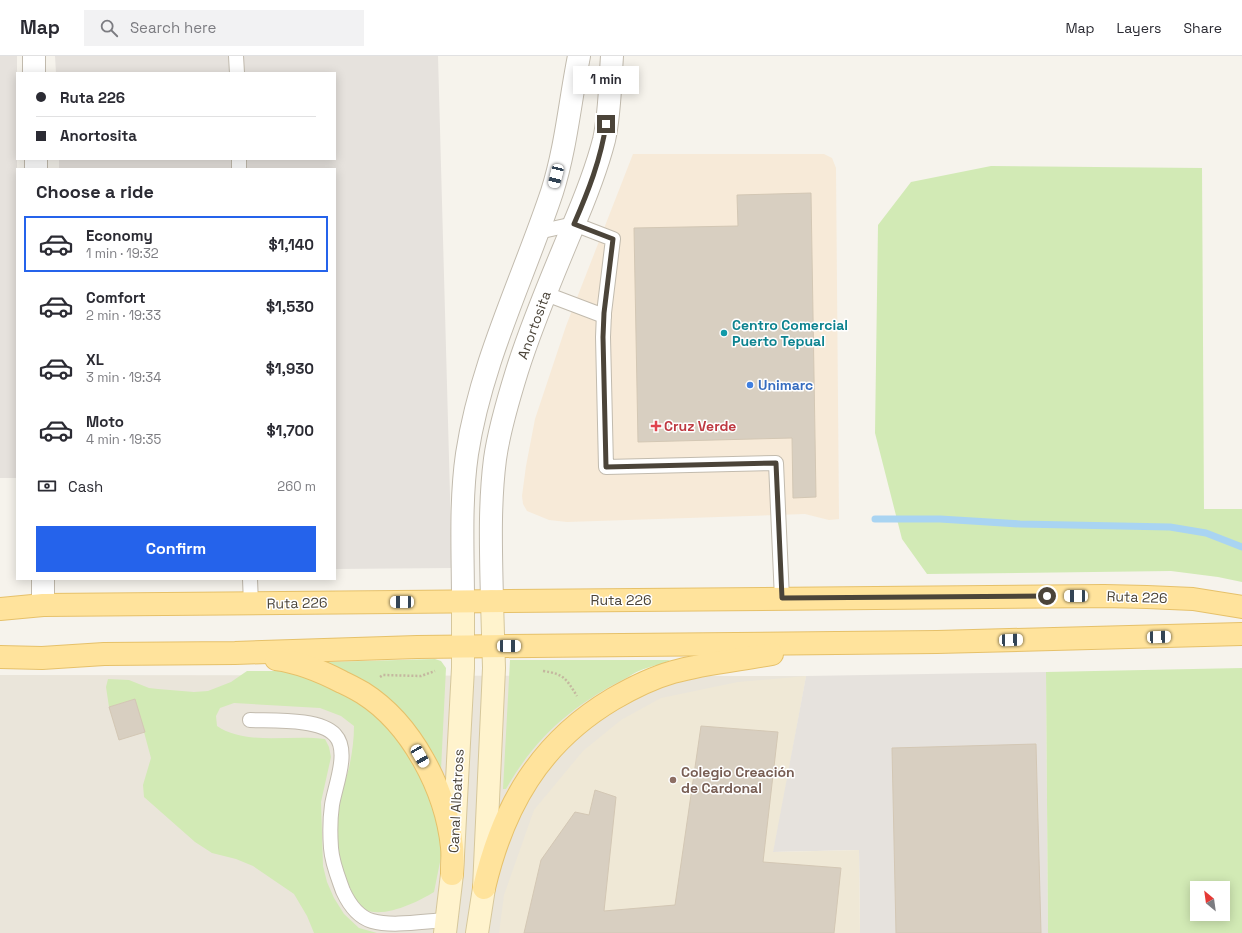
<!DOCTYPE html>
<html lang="en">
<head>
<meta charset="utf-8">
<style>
	:root { --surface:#fff; --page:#f2f2f3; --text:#2b2b33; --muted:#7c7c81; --line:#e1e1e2; --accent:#2563eb }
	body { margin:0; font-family:"Space Grotesk",sans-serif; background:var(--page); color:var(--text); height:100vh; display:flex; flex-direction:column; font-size:15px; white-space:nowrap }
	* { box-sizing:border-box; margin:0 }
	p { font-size:13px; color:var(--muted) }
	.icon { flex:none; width:22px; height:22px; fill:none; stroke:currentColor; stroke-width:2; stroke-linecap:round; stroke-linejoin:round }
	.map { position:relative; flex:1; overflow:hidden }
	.sheet { position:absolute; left:16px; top:112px; width:320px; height:412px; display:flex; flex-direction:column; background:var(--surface); border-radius:0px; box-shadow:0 2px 10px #0003 }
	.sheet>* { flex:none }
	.hud { position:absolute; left:16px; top:16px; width:320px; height:88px; border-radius:0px; box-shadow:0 2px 10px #0003; display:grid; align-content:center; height:88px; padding:0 20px; background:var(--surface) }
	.needle { width:26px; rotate:331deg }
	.buttons { position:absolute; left:1190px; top:825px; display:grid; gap:8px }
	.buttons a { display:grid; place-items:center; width:40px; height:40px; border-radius:0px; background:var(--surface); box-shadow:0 2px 10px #0003; font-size:20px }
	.end { position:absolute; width:18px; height:18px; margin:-9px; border:5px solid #4b4439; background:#fff; box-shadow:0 0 0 2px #fff }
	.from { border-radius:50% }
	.bubble { position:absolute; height:28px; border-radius:0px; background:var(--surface); box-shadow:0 2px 10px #0003; font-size:13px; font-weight:600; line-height:28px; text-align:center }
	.car { position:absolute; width:12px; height:24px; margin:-12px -6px; border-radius:5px; box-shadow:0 0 3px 1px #0007; background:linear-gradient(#fff 24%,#345 0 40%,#fff 0 76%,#345 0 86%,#fff 0) }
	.hud b { display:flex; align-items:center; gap:14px; height:38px; font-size:15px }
	.hud b+b { border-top:1px solid var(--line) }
	.hud i { width:10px; height:10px; background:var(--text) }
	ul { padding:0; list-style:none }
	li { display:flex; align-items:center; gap:12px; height:56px; margin:0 8px 6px; padding:0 12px; border:2px solid transparent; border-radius:0px }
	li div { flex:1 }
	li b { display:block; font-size:15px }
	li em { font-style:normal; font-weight:600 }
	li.active { border-color:var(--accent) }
	li>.icon { width:36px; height:36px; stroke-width:1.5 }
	h2 { padding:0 20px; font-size:18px; line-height:48px }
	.pay { display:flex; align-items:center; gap:10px; height:44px; padding:0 20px; font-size:15px }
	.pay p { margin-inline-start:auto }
	.action { display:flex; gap:8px; margin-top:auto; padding:8px 20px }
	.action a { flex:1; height:46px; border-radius:0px; background:var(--accent); color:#fff; font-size:16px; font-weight:600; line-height:46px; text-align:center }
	header { display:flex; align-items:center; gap:24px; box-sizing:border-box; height:56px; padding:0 20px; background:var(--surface); border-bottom:1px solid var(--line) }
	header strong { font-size:19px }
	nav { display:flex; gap:22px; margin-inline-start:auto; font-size:14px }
	.search { width:280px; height:36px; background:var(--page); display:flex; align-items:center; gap:10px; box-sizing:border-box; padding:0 14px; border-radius:0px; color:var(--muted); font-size:15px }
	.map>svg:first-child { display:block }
	.residential { fill:#eae5da }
	.commercial { fill:#f7ead8 }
	.industrial { fill:#e6e2dd }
	.education { fill:#efe8d6 }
	.green { fill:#d2eab5; fill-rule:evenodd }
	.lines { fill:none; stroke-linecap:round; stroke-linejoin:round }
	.stream { stroke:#a9d4f2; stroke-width:7 }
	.building { fill:#d8cfc1; stroke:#d3c7b4 }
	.lane-casing { stroke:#c2bbae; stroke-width:16 }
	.street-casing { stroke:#c2bbae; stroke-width:24 }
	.secondary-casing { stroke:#d6c79b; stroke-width:24 }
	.primary-casing { stroke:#e6c16a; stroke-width:24 }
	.path { stroke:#c4b79f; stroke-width:2.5; stroke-dasharray:2 2; stroke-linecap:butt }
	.lane { stroke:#fff; stroke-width:14 }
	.street { stroke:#fff; stroke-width:22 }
	.secondary { stroke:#fff3cd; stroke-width:22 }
	.primary { stroke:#ffe39c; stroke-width:22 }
	.route { stroke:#4b4439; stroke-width:5 }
	.culture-dot { fill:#0f9aa8; stroke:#fff; stroke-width:1.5 }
	.shop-dot { fill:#3f7fe0; stroke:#fff; stroke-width:1.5 }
	.health-dot { fill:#e0444e; stroke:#fff; stroke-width:1.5 }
	.education-dot { fill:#8d6e63; stroke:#fff; stroke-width:1.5 }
	.labels { text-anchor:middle; stroke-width:3; stroke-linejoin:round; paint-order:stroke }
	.street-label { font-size:14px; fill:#4b4439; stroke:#fff }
	.culture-label { font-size:14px; font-weight:bold; fill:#0d838f; stroke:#fff; text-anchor:start }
	.shop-label { font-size:14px; font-weight:bold; fill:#366cbe; stroke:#fff; text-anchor:start }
	.health-label { font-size:14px; font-weight:bold; fill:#be3a42; stroke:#fff; text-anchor:start }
	.education-label { font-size:14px; font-weight:bold; fill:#785e54; stroke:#fff; text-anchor:start }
</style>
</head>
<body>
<header>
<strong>Map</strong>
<div class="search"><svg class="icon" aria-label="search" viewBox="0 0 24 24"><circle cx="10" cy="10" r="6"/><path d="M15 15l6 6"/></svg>Search here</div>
<nav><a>Map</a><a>Layers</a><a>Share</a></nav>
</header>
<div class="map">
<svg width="1242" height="877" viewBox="0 0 1242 877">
	<rect width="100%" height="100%" fill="#f6f3ec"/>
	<path class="residential" d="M0,619L806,620L774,796L860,877H0Z"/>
	<path class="commercial" d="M633,98H824L832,102L836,112L839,463L829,464L805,458L567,466L549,464L527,455L523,448L522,440L526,410L535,363L566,270Z"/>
	<g class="industrial">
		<rect x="0" y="0" width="17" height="422"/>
		<path d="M55,0H438L452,512L335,513V113H59V103H335V17H56Z"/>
		<path d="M1046,616L1048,877H860L859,794L773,796L806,620Z"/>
	</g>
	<path class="education" d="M806,620L773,796L859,794L860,877H499L504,839L534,754L583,695L621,664L661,642L738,626Z"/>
	<g class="green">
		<path d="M991,110L1202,112L1204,453H1242V526L1218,521L1171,515L927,518L902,483L875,377L878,169L911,126Z"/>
		<path d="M435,603L441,605L446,612L441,714H440C430,697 422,679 410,664C387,637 356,621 325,606Z"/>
		<path d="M510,604H670C664,608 655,609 647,612C640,614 634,617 628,621C573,649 537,679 506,733H503Z"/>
		<path d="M1242,612V877H1048L1046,616ZM1197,832H1223V858H1197Z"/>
		<path d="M247,615H278L293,616L336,629L391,669L420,713L441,776V801L434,836C418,846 385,862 366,854C347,846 336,799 336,780C336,772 337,762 338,753C340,739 345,726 349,712C352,698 354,684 354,670L341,660L320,652L234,647L220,652L216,660L217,670C247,690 291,678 325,683L329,691L331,701L321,746L323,810L327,826L334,842L344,858L359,872L377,877H314L307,860L294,838L253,810L236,803L212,797L195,786L144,741L143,729L151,702L135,643L109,651L106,631L108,623L129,624L149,632L158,633L194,636L208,635L231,626Z"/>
	</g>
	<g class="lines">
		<path class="stream" d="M875,463H940L1020,468L1170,471L1206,477L1242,491"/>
	</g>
	<g class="building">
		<path d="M811,137L816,441L793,442L792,382L638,386L634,172L738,170L737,139Z"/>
		<path d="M135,643L145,676L119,684L109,651Z"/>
		<path d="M701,670L778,676L763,806L841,812L834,877H524L541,804L575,756L589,759L595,734L616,741L604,855L675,849Z"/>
		<path d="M1036,688L1041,877H896L892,692Z"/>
	</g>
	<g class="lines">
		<g class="lane-casing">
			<g id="lane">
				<path d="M236,0L237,17"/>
				<path d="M239,103V113"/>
				<path d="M538,176L574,168L613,183L604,257L603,281L606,411L776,407L782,543"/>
				<path d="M546,238L604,260"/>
				<path d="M250,523L251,548"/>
				<path d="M250,664C272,665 320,662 335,679C350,695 335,730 332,749C330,763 330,778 331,792C332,807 338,821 343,835C349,848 358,861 372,865C393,871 425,865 447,864"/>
			</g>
		</g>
		<g class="street-casing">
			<g id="street">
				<path d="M34,0V17"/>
				<path d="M36,103V113"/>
				<path d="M43,523V549"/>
				<path d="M492,545C491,498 489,450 495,403C499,374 508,344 517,315C532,267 552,221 571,175C584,145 596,115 604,84C610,57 610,28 612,0"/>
				<path d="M463,546C463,497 460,446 467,398C481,306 523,223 552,136C566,92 570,45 579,0"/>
			</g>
		</g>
		<g class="secondary-casing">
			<g id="secondary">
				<path d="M445,877L452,818L463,612V546"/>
				<path d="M477,877L484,832L494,612L492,545"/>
			</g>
		</g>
		<g class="primary-casing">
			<g id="primary">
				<path d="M0,553L43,549L1104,540L1147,541L1193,543L1242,551"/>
				<path d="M0,601L42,602L104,598L235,597L417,591L937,586L1242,578"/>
				<path d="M276,603C299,606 321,615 342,626C349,629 356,633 363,637C412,668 446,734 452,791C453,800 452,809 452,818"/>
				<path d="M484,832C503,751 539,687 613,643C632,632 652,622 673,616C705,607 739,604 772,598"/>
			</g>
		</g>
		<g class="path">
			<path d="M543,615C565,618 566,623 577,640"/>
			<path d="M380,621L383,619L421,620L435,615"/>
		</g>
		<use href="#lane" class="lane"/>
		<use href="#street" class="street"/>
		<use href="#secondary" class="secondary"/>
		<use href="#primary" class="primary"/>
	</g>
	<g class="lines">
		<path class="route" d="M606,68C601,103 588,136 574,168L613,183L604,257L603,281L606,411L776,407L782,542L1047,540"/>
	</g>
	<circle class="culture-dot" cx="724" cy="277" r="4"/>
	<circle class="shop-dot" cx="750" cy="329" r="4"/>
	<path class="health-dot" d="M654 364h4v4h4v4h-4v4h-4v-4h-4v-4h4z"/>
	<circle class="education-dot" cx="673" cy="724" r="4"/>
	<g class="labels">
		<g class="street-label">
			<text transform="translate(534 269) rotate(-70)" y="5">Anortosita</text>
			<text transform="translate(1137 541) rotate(2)" y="5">Ruta 226</text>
			<text x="621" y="549">Ruta 226</text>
			<text transform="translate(297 547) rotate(-1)" y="5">Ruta 226</text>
			<text transform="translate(456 745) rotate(-87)" y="5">Canal Albatross</text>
		</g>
		<g class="culture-label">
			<text x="732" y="274">Centro Comercial<tspan x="732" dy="16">Puerto Tepual</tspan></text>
		</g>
		<g class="shop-label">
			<text x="758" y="334">Unimarc</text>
		</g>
		<g class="health-label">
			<text x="664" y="375">Cruz Verde</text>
		</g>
		<g class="education-label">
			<text x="681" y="721">Colegio Creación<tspan x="681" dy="16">de Cardonal</tspan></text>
		</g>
	</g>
</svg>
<div class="buttons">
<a><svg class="needle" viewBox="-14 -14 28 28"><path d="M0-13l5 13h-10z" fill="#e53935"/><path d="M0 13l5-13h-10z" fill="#7c7c81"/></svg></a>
</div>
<i class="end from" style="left:1047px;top:540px"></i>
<i class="end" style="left:606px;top:68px"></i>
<div class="bubble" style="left:573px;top:10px;width:66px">1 min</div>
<i class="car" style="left:556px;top:120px;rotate:194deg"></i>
<i class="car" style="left:1076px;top:540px;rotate:270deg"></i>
<i class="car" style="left:402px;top:546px;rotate:270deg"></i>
<i class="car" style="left:1159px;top:581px;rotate:88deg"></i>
<i class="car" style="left:1011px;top:584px;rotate:88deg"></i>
<i class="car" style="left:509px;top:590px;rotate:90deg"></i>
<i class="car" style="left:420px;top:700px;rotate:150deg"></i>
<div class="hud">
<b><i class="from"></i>Ruta 226</b>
<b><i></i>Anortosita</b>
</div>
<section class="sheet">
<h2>Choose a ride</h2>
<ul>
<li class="active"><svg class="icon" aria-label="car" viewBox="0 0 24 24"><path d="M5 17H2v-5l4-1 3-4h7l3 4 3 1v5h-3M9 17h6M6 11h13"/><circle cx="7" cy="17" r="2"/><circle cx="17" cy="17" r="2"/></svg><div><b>Economy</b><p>1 min · 19:32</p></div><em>$1,140</em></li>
<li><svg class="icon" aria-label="car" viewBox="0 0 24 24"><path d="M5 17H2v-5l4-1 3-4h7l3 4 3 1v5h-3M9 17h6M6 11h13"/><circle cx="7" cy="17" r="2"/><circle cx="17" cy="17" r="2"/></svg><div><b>Comfort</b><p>2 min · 19:33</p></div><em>$1,530</em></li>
<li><svg class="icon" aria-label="car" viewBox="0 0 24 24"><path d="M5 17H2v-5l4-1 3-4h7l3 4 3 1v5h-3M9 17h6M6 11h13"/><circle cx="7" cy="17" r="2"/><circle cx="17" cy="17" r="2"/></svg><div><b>XL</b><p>3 min · 19:34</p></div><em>$1,930</em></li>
<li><svg class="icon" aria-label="car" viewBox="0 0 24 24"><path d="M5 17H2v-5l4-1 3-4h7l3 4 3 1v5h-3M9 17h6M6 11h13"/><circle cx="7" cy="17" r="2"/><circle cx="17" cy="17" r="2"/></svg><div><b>Moto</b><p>4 min · 19:35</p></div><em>$1,700</em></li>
</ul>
<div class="pay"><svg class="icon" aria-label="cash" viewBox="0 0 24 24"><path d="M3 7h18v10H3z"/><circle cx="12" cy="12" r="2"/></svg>Cash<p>260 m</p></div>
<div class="action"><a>Confirm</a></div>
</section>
</div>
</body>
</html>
